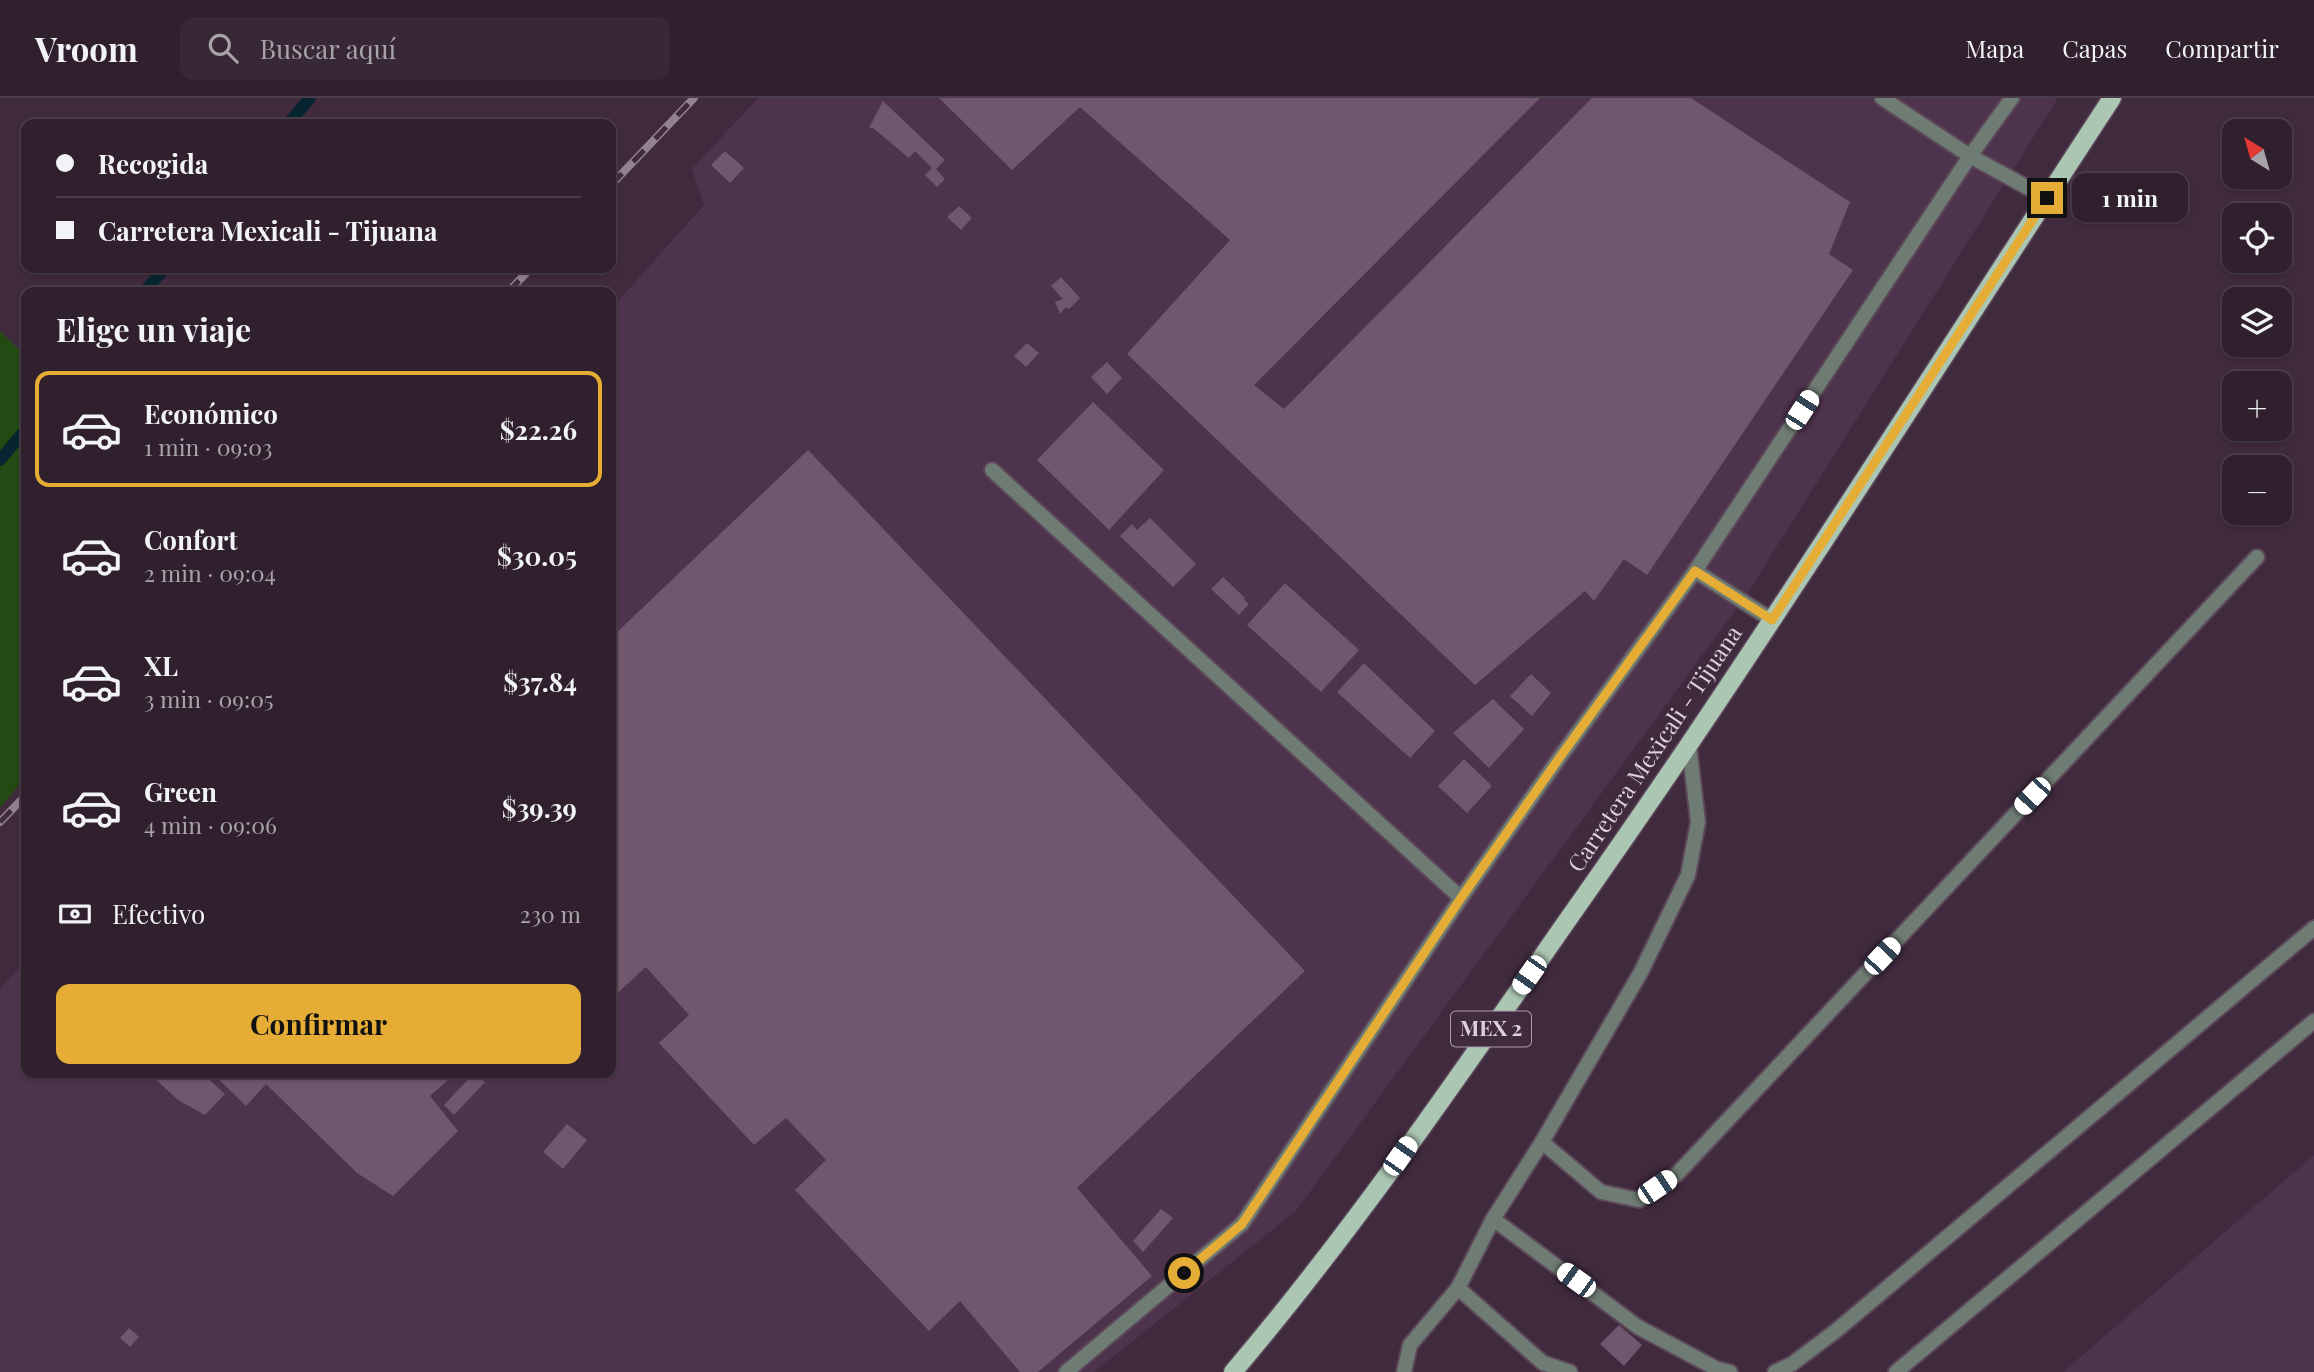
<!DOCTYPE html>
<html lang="es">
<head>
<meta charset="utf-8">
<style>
	:root { --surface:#30202e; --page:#382836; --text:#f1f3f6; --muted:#a8a3aa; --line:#4b3e4a; --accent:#e5ad36 }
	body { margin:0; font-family:"Playfair Display",serif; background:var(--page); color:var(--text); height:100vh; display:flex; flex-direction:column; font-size:26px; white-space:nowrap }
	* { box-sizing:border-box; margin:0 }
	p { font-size:23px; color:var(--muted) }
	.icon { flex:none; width:38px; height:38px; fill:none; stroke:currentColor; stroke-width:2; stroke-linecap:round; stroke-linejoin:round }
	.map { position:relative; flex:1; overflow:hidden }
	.details { position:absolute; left:21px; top:189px; width:595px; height:791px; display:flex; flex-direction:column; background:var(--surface); border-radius:14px; box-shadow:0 2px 5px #0004,0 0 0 2px var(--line) }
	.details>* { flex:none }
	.top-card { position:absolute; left:21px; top:21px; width:595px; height:154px; border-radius:14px; box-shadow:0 2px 5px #0004,0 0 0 2px var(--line); display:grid; align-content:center; height:154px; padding:0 35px; background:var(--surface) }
	.needle { width:46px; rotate:323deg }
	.tools { position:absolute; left:2222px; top:21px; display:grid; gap:14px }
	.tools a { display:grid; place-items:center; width:70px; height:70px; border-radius:14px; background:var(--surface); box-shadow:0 2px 5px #0004,0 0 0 2px var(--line); font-size:35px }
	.end { position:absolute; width:32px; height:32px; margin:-16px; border:9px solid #e5ad36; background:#111; box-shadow:0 0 0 4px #111 }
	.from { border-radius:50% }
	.bubble { position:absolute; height:49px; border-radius:14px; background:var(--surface); box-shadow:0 2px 5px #0004,0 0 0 2px var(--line); font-size:23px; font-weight:700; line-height:49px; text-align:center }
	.car { position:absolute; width:21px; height:42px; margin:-21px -10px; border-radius:9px; box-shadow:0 0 5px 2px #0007; background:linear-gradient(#fff 24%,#345 0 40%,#fff 0 76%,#345 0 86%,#fff 0) }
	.top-card b { display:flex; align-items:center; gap:24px; height:66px; font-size:26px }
	.top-card b+b { border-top:2px solid var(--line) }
	.top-card i { width:18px; height:18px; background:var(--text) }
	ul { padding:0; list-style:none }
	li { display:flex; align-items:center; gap:21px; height:116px; margin:0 14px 10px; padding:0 21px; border:4px solid transparent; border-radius:14px }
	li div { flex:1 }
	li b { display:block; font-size:26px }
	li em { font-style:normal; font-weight:700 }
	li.active { border-color:var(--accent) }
	li>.icon { width:63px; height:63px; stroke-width:1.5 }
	h2 { padding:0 35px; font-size:32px; line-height:84px }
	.pay { display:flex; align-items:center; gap:18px; height:77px; padding:0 35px; font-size:26px }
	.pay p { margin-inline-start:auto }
	.action { display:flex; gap:14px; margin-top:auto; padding:14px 35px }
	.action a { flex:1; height:80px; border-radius:14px; background:var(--accent); color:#111; font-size:28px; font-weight:700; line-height:80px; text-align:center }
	header { display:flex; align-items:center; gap:42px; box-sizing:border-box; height:98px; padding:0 35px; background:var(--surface); border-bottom:2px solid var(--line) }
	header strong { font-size:33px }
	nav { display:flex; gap:38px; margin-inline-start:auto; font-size:24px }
	.search { width:490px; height:63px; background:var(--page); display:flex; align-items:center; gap:18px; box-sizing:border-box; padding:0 24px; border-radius:14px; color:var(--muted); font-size:26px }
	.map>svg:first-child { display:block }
	.built { fill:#4e334c }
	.green { fill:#234a12 }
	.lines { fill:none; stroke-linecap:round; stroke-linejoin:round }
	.stream { stroke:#072531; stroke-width:12 }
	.building { fill:#6f576d }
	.lane-casing { stroke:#5c485a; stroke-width:18 }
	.primary-casing { stroke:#5c485a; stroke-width:21 }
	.lane { stroke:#6f7c73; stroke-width:14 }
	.primary { stroke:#abc6b3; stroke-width:18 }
	.rail-casing { stroke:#938192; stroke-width:8 }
	.rail { stroke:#402a3e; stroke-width:5; stroke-dasharray:16; stroke-linecap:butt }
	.route { stroke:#e5ad36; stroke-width:9 }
	.labels { text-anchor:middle; stroke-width:6; stroke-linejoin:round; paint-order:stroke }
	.shield { fill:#402a3e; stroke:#ae9ead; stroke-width:2 }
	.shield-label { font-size:21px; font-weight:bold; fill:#ddcfdc }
	.street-label { font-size:23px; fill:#ddcfdc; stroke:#402a3e }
</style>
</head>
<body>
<header>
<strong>Vroom</strong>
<div class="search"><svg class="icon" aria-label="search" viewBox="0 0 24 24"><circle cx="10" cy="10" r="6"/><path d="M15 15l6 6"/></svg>Buscar aquí</div>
<nav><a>Mapa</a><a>Capas</a><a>Compartir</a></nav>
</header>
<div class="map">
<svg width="2314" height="1274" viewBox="0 0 2314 1274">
	<rect width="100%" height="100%" fill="#402a3e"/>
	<g class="built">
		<path d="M758,0H2058L1747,496L1296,1113L1094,1274H0V891L26,862V975H611V211L704,107L692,71Z"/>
		<path d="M2314,1057V1274H2063Z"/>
	</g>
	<path class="green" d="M0,233L26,258V679L0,710Z"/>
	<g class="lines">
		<g class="stream">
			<path d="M288,26L310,0"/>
			<path d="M144,194L165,170"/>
			<path d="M0,362L26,331"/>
		</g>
	</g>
	<g class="building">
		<path d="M939,0H1540L1254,287L1284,311L1592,0H1691L1850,104L1829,156L1853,172L1647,477L1624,461L1594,503L1585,493L1475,587L1127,256L1230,142L1080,9L1012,72Z"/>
		<path d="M883,3L945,62L936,71L945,81L937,89L925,77L932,70L915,53L909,60L873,30H869Z"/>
		<path d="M725,53L744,70L730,85L711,67Z"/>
		<path d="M959,108L972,120L961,132L947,119Z"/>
		<path d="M1061,179L1080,200L1069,211L1066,209L1060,216L1055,204L1063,201L1051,188Z"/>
		<path d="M1027,245L1039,255L1026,269L1014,258Z"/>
		<path d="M1107,264L1122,280L1107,296L1091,279Z"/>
		<path d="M1093,304L1164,372L1109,432L1037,362Z"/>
		<path d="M808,352L1305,873L1077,1090L1152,1178L1038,1274H1020L960,1203L929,1233L795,1092L826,1062L786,1020L754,1047L659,945L689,917L646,869L611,901V540Z"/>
		<path d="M1150,420L1196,466L1173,489L1120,438L1132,426L1137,432Z"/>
		<path d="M1223,479L1245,500L1244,502L1249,506L1239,517L1211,491Z"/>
		<path d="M1285,485L1359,552L1321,594L1247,527Z"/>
		<path d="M1364,565L1435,633L1410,660L1337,594Z"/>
		<path d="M1531,576L1551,595L1532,618L1510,598Z"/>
		<path d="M1493,601L1524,631L1489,670L1453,635Z"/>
		<path d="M1464,661L1492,688L1467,715L1438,688Z"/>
		<path d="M149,975H202L225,996L205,1017L178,1002Z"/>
		<path d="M212,975H456L430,998L458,1033L393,1098L357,1075L266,986L246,1008Z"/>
		<path d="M474,975L485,984L454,1017L444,1007Z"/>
		<path d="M567,1026L587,1042L563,1071L543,1054Z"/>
		<path d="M1161,1111L1173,1120L1143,1154L1133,1143Z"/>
		<path d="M1619,1227L1642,1247L1624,1268L1600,1246Z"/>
		<path d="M129,1230L139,1239L130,1249L120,1240Z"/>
	</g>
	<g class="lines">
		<g class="lane-casing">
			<g id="lane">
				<path d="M1882,0L1970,58L2012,0"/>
				<path d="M992,372L1461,800"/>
				<path d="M1695,473L1772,522"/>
				<path d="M1542,1044L1601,1094L1639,1102L1676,1077L2257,459"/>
				<path d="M1493,1121L1638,1229L1717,1271L1730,1274"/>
				<path d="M1458,1190L1543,1265L1570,1274"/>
				<path d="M1066,1274L1242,1126L1461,800L1560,659L1695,473L1970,58L2047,100"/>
				<path d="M1404,1274L1410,1247L1458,1190L1493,1121L1542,1044L1641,874L1688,777L1698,724L1689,647"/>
				<path d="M1775,1274L1792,1266L1837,1232L2314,830"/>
				<path d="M1896,1274L2314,923"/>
			</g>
		</g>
		<g class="primary-casing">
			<path id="primary" d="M1233,1274C1352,1134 1457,981 1562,830C1605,769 1648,707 1690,645C1834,432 1971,215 2112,0"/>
		</g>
		<use href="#lane" class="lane"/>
		<use href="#primary" class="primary"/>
		<g class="rail-casing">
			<g id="rail">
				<path d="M611,87L694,0"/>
				<path d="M508,194L531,170"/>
				<path d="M0,724L26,697"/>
			</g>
		</g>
		<use href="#rail" class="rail"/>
	</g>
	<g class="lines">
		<path class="route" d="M1184,1175L1242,1126L1461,800L1560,659L1695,473L1772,522L2047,100"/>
	</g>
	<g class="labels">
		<rect class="shield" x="1451" y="913.5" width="80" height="35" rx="5"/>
		<g class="shield-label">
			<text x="1491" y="938">MEX 2</text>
		</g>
		<g class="street-label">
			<text transform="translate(1655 651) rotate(-56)" y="8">Carretera Mexicali - Tijuana</text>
		</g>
	</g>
</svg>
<div class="tools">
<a><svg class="needle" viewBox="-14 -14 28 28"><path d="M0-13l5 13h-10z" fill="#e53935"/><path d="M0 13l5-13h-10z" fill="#a8a3aa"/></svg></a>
<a><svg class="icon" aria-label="locate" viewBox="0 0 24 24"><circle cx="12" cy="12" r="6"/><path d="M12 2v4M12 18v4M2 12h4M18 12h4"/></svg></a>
<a><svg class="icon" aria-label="layers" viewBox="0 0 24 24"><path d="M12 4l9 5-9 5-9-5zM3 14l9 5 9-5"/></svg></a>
<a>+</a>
<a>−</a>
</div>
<i class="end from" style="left:1184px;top:1175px"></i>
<i class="end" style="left:2047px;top:100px"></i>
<div class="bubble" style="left:2072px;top:75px;width:116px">1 min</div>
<i class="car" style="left:1802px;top:312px;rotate:33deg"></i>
<i class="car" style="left:2032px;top:698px;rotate:223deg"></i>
<i class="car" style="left:1882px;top:858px;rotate:43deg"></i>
<i class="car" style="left:1529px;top:877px;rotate:215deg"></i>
<i class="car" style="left:1400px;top:1058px;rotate:35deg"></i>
<i class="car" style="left:1657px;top:1089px;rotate:56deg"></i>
<i class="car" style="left:1576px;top:1182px;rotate:306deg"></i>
<div class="top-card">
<b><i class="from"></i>Recogida</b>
<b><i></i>Carretera Mexicali - Tijuana</b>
</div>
<section class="details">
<h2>Elige un viaje</h2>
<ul>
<li class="active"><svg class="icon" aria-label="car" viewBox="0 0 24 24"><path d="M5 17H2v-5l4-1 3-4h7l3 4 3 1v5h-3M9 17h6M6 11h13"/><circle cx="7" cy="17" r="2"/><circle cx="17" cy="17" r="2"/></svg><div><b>Económico</b><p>1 min · 09:03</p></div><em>$22.26</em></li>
<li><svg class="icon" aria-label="car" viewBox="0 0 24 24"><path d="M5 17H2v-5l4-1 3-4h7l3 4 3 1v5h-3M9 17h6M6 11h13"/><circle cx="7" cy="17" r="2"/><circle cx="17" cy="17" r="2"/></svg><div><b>Confort</b><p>2 min · 09:04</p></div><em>$30.05</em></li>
<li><svg class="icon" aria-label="car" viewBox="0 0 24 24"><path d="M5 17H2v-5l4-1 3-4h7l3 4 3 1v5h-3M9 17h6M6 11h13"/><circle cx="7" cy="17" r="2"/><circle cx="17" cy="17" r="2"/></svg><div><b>XL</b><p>3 min · 09:05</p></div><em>$37.84</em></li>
<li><svg class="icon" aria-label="car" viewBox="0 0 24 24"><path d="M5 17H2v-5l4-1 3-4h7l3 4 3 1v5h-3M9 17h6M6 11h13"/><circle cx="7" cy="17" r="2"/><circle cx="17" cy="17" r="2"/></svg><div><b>Green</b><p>4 min · 09:06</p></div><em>$39.39</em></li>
</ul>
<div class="pay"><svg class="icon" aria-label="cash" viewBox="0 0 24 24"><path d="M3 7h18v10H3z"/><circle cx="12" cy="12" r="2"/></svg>Efectivo<p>230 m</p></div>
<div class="action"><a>Confirmar</a></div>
</section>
</div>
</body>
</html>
